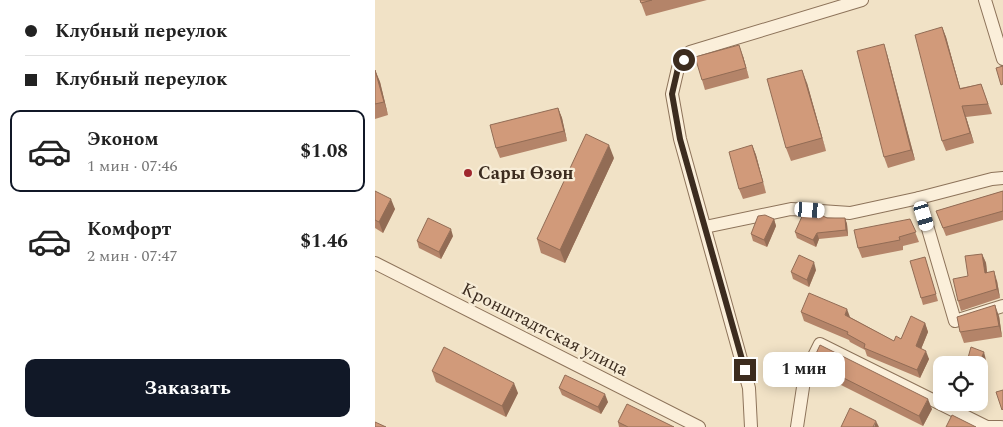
<!DOCTYPE html>
<html lang="ru">
<head>
<meta charset="utf-8">
<style>
	:root { --surface:#fff; --page:#f2f2f2; --text:#222; --muted:#767676; --line:#e0e0e0; --accent:#111827 }
	body { margin:0; font-family:Spectral,serif; background:var(--page); color:var(--text); height:100vh; display:flex; flex-direction:column; font-size:19px; white-space:nowrap }
	* { box-sizing:border-box; margin:0 }
	p { font-size:16px; color:var(--muted) }
	.icon { flex:none; width:28px; height:28px; fill:none; stroke:currentColor; stroke-width:2; stroke-linecap:round; stroke-linejoin:round }
	.map { position:relative; flex:1; overflow:hidden }
	.drawer { display:flex; flex-direction:column; background:var(--surface); width:375px }
	.drawer>* { flex:none }
	.guide { display:grid; align-content:center; height:110px; padding:0 25px; background:var(--surface) }
	.buttons { position:absolute; left:558px; top:356px; display:grid; gap:10px }
	.buttons a { display:grid; place-items:center; width:55px; height:55px; border-radius:10px; background:var(--surface); box-shadow:0 2px 12px #0003; font-size:25px }
	.end { position:absolute; width:22px; height:22px; margin:-11px; border:6px solid #3c2c1f; background:#fff; box-shadow:0 0 0 2px #fff }
	.from { border-radius:50% }
	.bubble { position:absolute; height:35px; border-radius:10px; background:var(--surface); box-shadow:0 2px 12px #0003; font-size:16px; font-weight:700; line-height:35px; text-align:center }
	.car { position:absolute; width:15px; height:30px; margin:-15px -8px; border-radius:6px; box-shadow:0 0 4px 1px #0007; background:linear-gradient(#fff 24%,#345 0 40%,#fff 0 76%,#345 0 86%,#fff 0) }
	.guide b { display:flex; align-items:center; gap:18px; height:48px; font-size:19px }
	.guide b+b { border-top:1px solid var(--line) }
	.guide i { width:12px; height:12px; background:var(--text) }
	ul { padding:0; list-style:none }
	li { display:flex; align-items:center; gap:15px; height:82px; margin:0 10px 8px; padding:0 15px; border:2px solid transparent; border-radius:10px }
	li div { flex:1 }
	li b { display:block; font-size:19px }
	li em { font-style:normal; font-weight:700 }
	li.active { border-color:var(--accent) }
	li>.icon { width:45px; height:45px; stroke-width:1.5 }
	.action { display:flex; gap:10px; margin-top:auto; padding:10px 25px }
	.action a { flex:1; height:58px; border-radius:10px; background:var(--accent); color:#fff; font-size:20px; font-weight:700; line-height:58px; text-align:center }
	main { display:flex; flex:1; min-height:0 }
	.map>svg:first-child { display:block }
	.lines { fill:none; stroke-linecap:round; stroke-linejoin:round }
	.minor-casing { stroke:#8d735a; stroke-width:14 }
	.minor { stroke:#fbefda; stroke-width:12 }
	.wall { fill:#b48469 }
	.shaded-wall { fill:#926c55 }
	.building { fill:#d19a7a; stroke:#926c55 }
	.route { stroke:#3c2c1f; stroke-width:6 }
	.poi-dot { fill:#9f272e; stroke:#f7ecd6; stroke-width:2 }
	.labels { text-anchor:middle; stroke-width:4.5; stroke-linejoin:round; paint-order:stroke }
	.poi-label { font-size:18px; font-weight:bold; fill:#3c2c1f; stroke:#f7ecd6; text-anchor:start }
	.street-label { font-size:18px; fill:#3c2c1f; stroke:#f7ecd6 }
</style>
</head>
<body>
<main>
<section class="drawer">
<div class="guide">
<b><i class="from"></i>Клубный переулок</b>
<b><i></i>Клубный переулок</b>
</div>
<ul>
<li class="active"><svg class="icon" aria-label="car" viewBox="0 0 24 24"><path d="M5 17H2v-5l4-1 3-4h7l3 4 3 1v5h-3M9 17h6M6 11h13"/><circle cx="7" cy="17" r="2"/><circle cx="17" cy="17" r="2"/></svg><div><b>Эконом</b><p>1 мин · 07:46</p></div><em>$1.08</em></li>
<li><svg class="icon" aria-label="car" viewBox="0 0 24 24"><path d="M5 17H2v-5l4-1 3-4h7l3 4 3 1v5h-3M9 17h6M6 11h13"/><circle cx="7" cy="17" r="2"/><circle cx="17" cy="17" r="2"/></svg><div><b>Комфорт</b><p>2 мин · 07:47</p></div><em>$1.46</em></li>
</ul>
<div class="action"><a>Заказать</a></div>
</section>
<div class="map">
<svg width="628" height="427" viewBox="0 0 628 427">
	<rect width="100%" height="100%" fill="#f1e2c6"/>
	<g class="lines">
		<g class="minor-casing">
			<g id="minor">
				<path d="M610,0L628,59"/>
				<path d="M544,198L580,321L628,306"/>
				<path d="M330,227L416,209L475,213L544,198L617,179L628,178"/>
				<path d="M0,263L324,427"/>
				<path d="M376,427L374,388L305,139L297,94L303,68L315,52L487,0"/>
				<path d="M422,427L430,374L445,344L612,427H626"/>
			</g>
		</g>
		<use href="#minor" class="minor"/>
	</g>
	<g class="wall">
		<path d="M265,0H332L271,16Z"/>
		<path d="M567,27L571,37L585,88L606,84L617,114L591,117L599,143L571,151L567,141Z"/>
		<path d="M512,54L540,160L513,168L509,157Z"/>
		<path d="M368,56L374,78L330,90L327,80Z"/>
		<path d="M0,70L5,82L13,115L0,119Z"/>
		<path d="M432,83L451,151L416,161L411,148Z"/>
		<path d="M183,108L187,118L192,141L125,158L121,148Z"/>
		<path d="M377,145L381,155L391,193L368,199L364,189Z"/>
		<path d="M239,158L190,263L166,253L162,239Z"/>
		<path d="M0,191L20,209L8,233L0,228Z"/>
		<path d="M628,191V220L571,236L561,211Z"/>
		<path d="M452,218H470L472,224L473,236L444,239L441,247L422,238L420,232Z"/>
		<path d="M399,219L401,226L392,247L378,241L376,234Z"/>
		<path d="M535,219L544,242L528,246V250L487,258L483,248Z"/>
		<path d="M78,236L66,259L44,248L42,241Z"/>
		<path d="M607,254L611,263L612,272L622,281L625,298L586,311L583,301L593,276Z"/>
		<path d="M550,257L563,301L548,305L546,298Z"/>
		<path d="M441,270L434,287L418,279L416,272Z"/>
		<path d="M426,312L475,317L519,341L526,339L550,323L553,332L546,349L554,359L545,378L492,356L490,350L475,342L474,340L429,321Z"/>
		<path d="M624,316L627,337L589,343L585,332Z"/>
		<path d="M437,362L557,409L548,426L440,372Z"/>
		<path d="M57,371L143,393L131,417L61,382Z"/>
		<path d="M184,388L233,402L226,414L187,395Z"/>
		<path d="M243,422L299,427H244Z"/>
	</g>
	<g class="shaded-wall">
		<path d="M567,27L571,37L588,99L585,89Z"/>
		<path d="M509,44L512,54L540,160L536,150Z"/>
		<path d="M364,45L368,56L374,78L371,68Z"/>
		<path d="M0,70L5,82L13,115L9,102Z"/>
		<path d="M427,70L432,83L451,151L447,138Z"/>
		<path d="M587,106L591,117L599,143L595,133Z"/>
		<path d="M183,108L187,118L192,141L189,131Z"/>
		<path d="M234,145L239,158L190,263L185,250Z"/>
		<path d="M377,145L381,155L391,193L388,182Z"/>
		<path d="M16,199L20,209L8,233L4,222Z"/>
		<path d="M470,218L472,224L473,236L471,230Z"/>
		<path d="M399,219L401,226L392,247L389,240Z"/>
		<path d="M76,229L78,236L66,259L64,252Z"/>
		<path d="M442,233L444,239L441,247L438,240Z"/>
		<path d="M607,254L611,263L613,282L610,273Z"/>
		<path d="M439,262L441,270L434,287L432,280Z"/>
		<path d="M619,271L622,281L625,298L622,289Z"/>
		<path d="M620,305L624,316L627,337L624,326Z"/>
		<path d="M472,309L475,317L473,323L470,315Z"/>
		<path d="M550,323L553,332L544,354L541,346Z"/>
		<path d="M551,351L554,359L545,378L542,370Z"/>
		<path d="M609,352L611,360L604,377V365H603Z"/>
		<path d="M606,382L609,389L604,399V386Z"/>
		<path d="M139,383L143,393L131,417L127,406Z"/>
		<path d="M230,394L233,402L226,414L223,407Z"/>
		<path d="M553,399L557,409L548,426L544,416Z"/>
		<path d="M501,421L504,427H499Z"/>
	</g>
	<g class="building">
		<path d="M265,0H277L266,3Z"/>
		<path d="M567,27L585,89L606,84L613,104L587,106L595,133L567,141L540,35Z"/>
		<path d="M509,44L536,150L509,157L482,51Z"/>
		<path d="M364,45L371,68L327,80L320,57Z"/>
		<path d="M628,66V84L626,85L621,68Z"/>
		<path d="M0,70L9,102L0,104Z"/>
		<path d="M427,70L447,138L411,148L392,79Z"/>
		<path d="M183,108L189,131L121,148L115,125Z"/>
		<path d="M211,134L234,145L185,250L162,239Z"/>
		<path d="M377,145L388,182L364,189L354,152Z"/>
		<path d="M0,191L16,199L4,222L0,220Z"/>
		<path d="M628,191V211L568,228L561,211Z"/>
		<path d="M429,212L442,213L452,218H470L471,230L442,233L438,240L420,232Z"/>
		<path d="M390,215L399,219L389,240L376,234L383,216Z"/>
		<path d="M53,218L76,229L64,252L42,241Z"/>
		<path d="M535,219L541,232L524,237L525,240L483,248L479,230Z"/>
		<path d="M607,254L610,273L619,271L622,289L583,301L578,279L593,276L590,256Z"/>
		<path d="M424,255L439,262L432,280L416,272Z"/>
		<path d="M550,257L561,294L546,298L535,261Z"/>
		<path d="M434,293L472,309L470,315L519,341L521,336L526,339L536,316L550,323L541,346L551,351L542,370L489,348L490,344L472,334L473,332L426,312Z"/>
		<path d="M620,305L624,326L585,332L582,317Z"/>
		<path d="M445,345L553,399L544,416L437,362Z"/>
		<path d="M69,347L139,383L127,406L57,371Z"/>
		<path d="M596,347L609,352L603,365H591Z"/>
		<path d="M190,375L230,394L223,407L184,388Z"/>
		<path d="M628,390V409L627,410L621,392Z"/>
		<path d="M252,404L299,427H253L243,422Z"/>
		<path d="M475,408L501,421L498,427H499H466Z"/>
		<path d="M577,415L601,427H571Z"/>
		<path d="M0,422L11,427H0Z"/>
	</g>
	<g class="lines">
		<path class="route" d="M309,60L303,68L297,94L305,139L370,370"/>
	</g>
	<circle class="poi-dot" cx="93" cy="173" r="5"/>
	<g class="labels">
		<g class="poi-label">
			<text x="103" y="179">Сары Өзөн</text>
		</g>
		<g class="street-label">
			<text transform="translate(170 329) rotate(27)" y="6">Кронштадтская улица</text>
		</g>
	</g>
</svg>
<div class="buttons">
<a><svg class="icon" aria-label="locate" viewBox="0 0 24 24"><circle cx="12" cy="12" r="6"/><path d="M12 2v4M12 18v4M2 12h4M18 12h4"/></svg></a>
</div>
<i class="end from" style="left:309px;top:60px"></i>
<i class="end" style="left:370px;top:370px"></i>
<div class="bubble" style="left:388px;top:352px;width:82px">1 мин</div>
<i class="car" style="left:435px;top:210px;rotate:94deg"></i>
<i class="car" style="left:549px;top:216px;rotate:163deg"></i>
</div>
</main>
</body>
</html>
